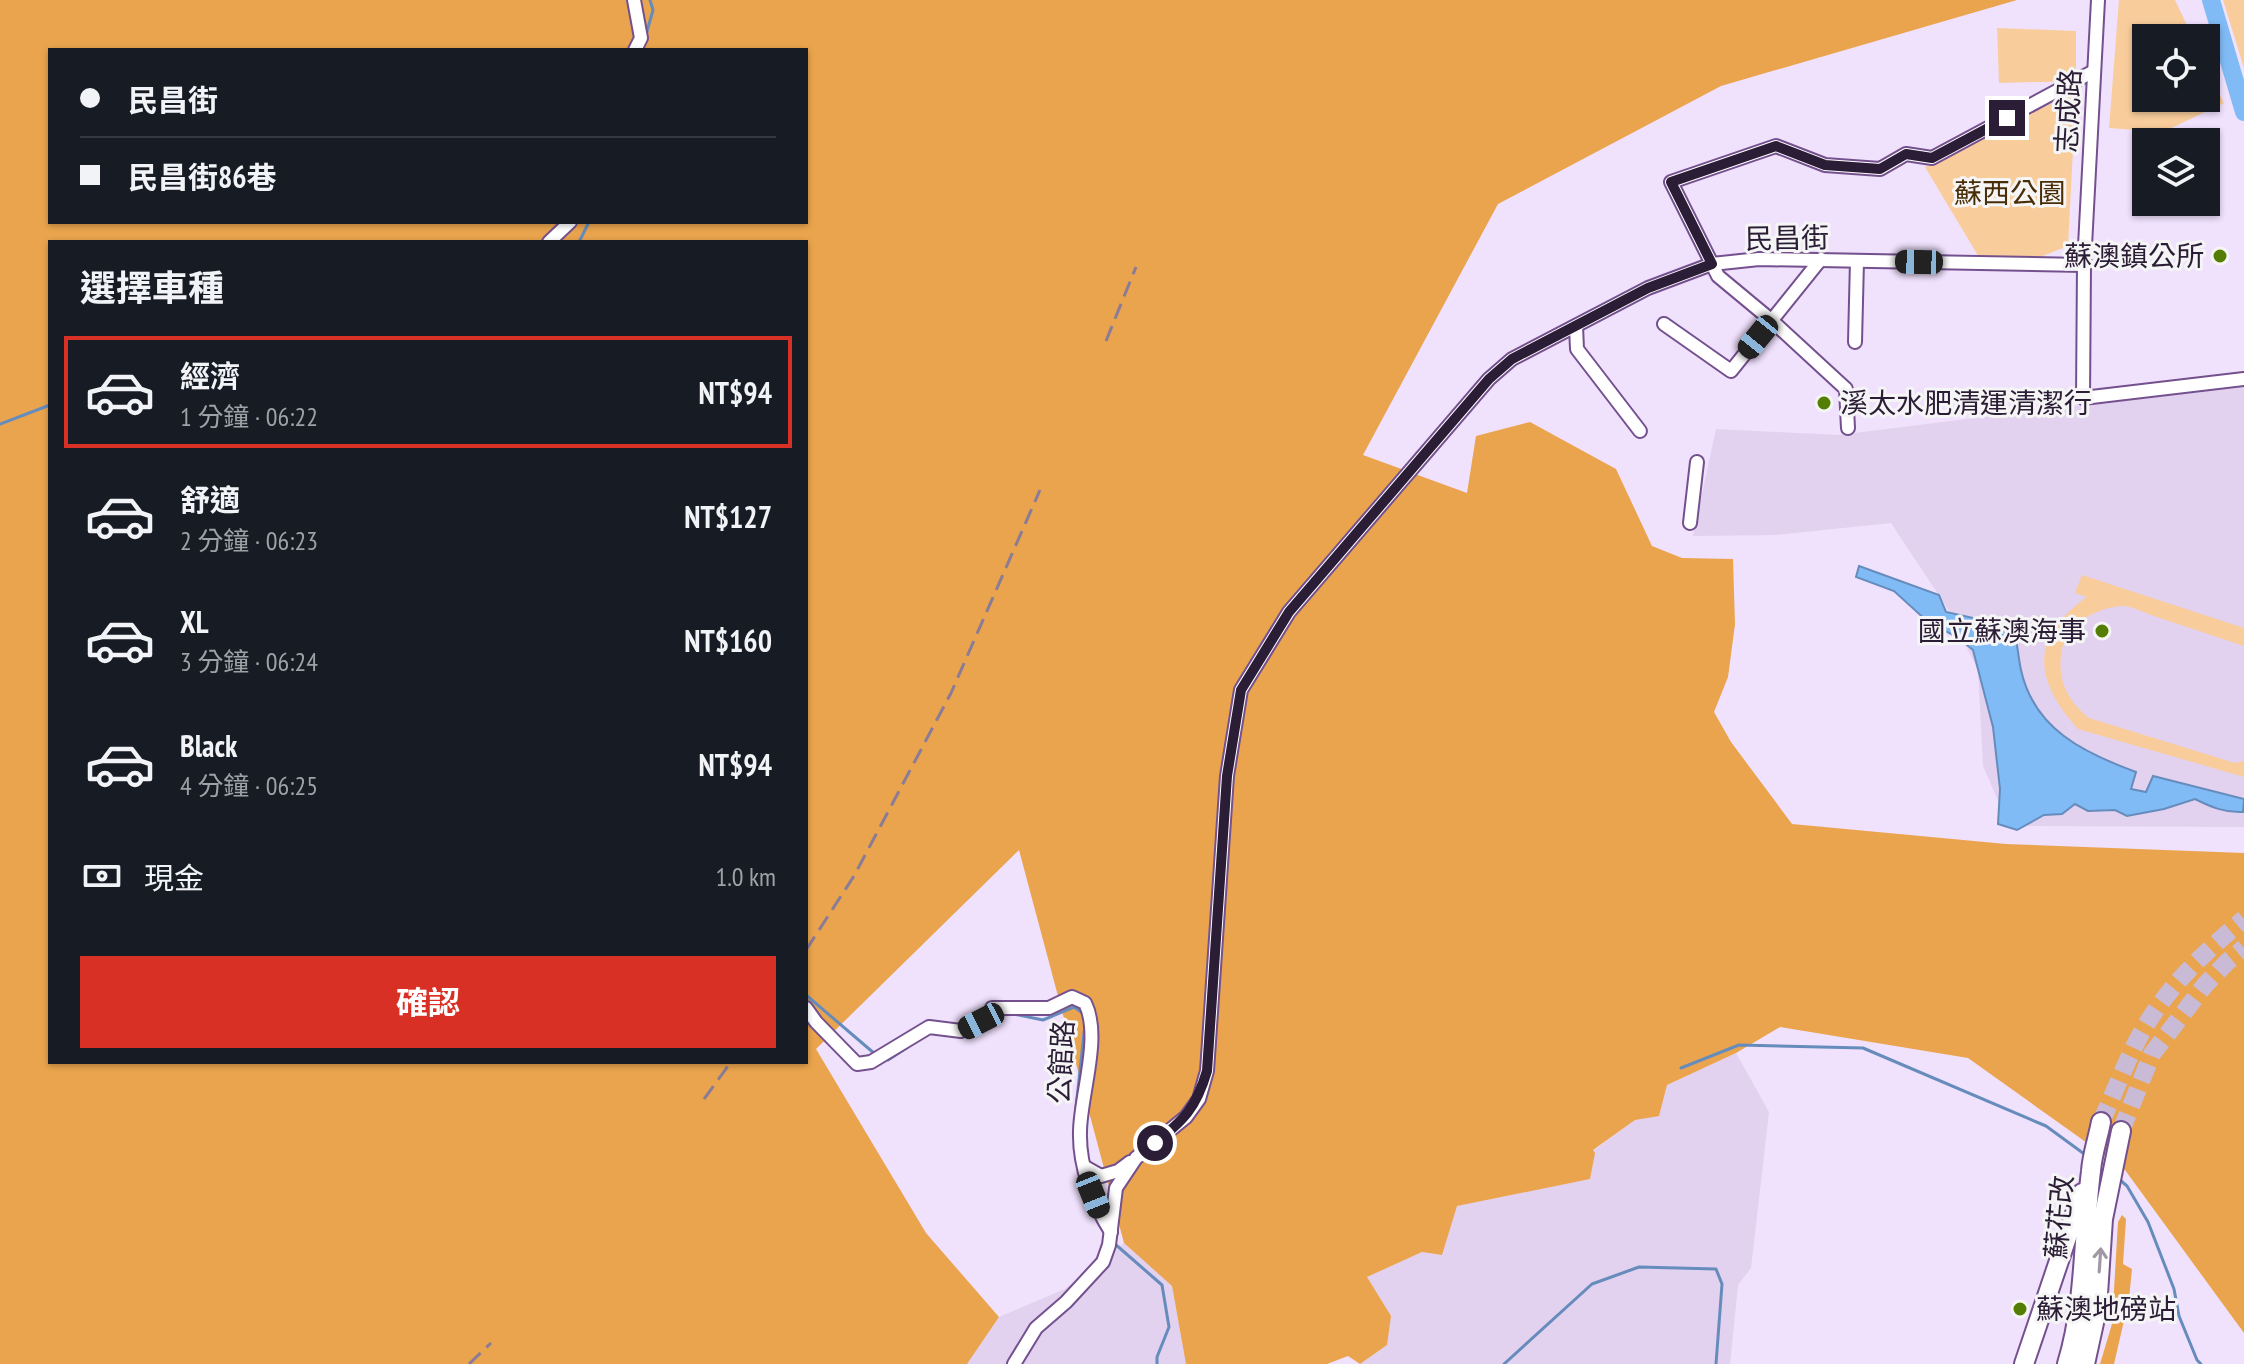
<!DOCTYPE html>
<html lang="zh-TW">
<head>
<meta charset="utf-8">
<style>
	:root { --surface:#171b24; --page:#242831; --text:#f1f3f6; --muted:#9ea1a6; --line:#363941; --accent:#d93025 }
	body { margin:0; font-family:"PT Sans Narrow","Noto Sans TC",sans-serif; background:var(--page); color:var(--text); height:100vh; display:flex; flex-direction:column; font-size:30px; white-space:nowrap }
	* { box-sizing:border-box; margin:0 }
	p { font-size:26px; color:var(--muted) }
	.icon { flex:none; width:44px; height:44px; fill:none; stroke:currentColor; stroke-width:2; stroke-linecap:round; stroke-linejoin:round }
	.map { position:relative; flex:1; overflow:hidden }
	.panel { position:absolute; left:48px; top:240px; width:760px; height:824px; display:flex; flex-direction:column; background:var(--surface); border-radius:0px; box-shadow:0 2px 6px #0004 }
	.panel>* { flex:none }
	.banner { position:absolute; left:48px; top:48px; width:760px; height:176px; border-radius:0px; box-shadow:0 2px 6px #0004; display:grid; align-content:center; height:176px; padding:0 32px; background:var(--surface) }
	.tools { position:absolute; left:2132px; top:24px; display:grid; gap:16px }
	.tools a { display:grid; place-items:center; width:88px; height:88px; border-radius:0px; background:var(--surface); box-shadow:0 2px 6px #0004; font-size:40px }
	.end { position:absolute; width:36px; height:36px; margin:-18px; border:10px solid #2b1d36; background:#fff; box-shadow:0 0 0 4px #fff }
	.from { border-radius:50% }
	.car { position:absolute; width:24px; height:48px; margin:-24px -12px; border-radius:10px; box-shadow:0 0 6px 2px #0007; background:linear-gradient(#222 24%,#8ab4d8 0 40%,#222 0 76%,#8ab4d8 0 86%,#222 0) }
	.banner b { display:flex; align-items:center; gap:28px; height:76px; font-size:30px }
	.banner b+b { border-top:2px solid var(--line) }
	.banner i { width:20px; height:20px; background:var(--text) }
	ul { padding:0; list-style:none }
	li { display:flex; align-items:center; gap:24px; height:112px; margin:0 16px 12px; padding:0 16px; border:4px solid transparent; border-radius:0px }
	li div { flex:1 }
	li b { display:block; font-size:30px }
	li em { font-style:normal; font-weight:700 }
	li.selected { border-color:var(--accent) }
	li>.icon { width:72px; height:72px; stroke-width:1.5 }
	h2 { padding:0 32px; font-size:36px; line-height:96px }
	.pay { display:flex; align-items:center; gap:20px; height:88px; padding:0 32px; font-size:30px }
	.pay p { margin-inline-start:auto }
	.primary-button { display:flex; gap:16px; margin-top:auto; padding:16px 32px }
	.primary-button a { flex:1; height:92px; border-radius:0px; background:var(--accent); color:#fff; font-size:32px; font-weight:700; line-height:92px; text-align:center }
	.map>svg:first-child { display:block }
	.built { fill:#e2d1ef }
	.green { fill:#f9cd9b }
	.forest { fill:#eaa44d; fill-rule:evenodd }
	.water { fill:#80bbf6; stroke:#668cbc; stroke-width:2 }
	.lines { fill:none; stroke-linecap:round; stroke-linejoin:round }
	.stream { stroke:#668cbc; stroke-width:3 }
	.river { stroke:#80bbf6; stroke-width:18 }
	.primary-tunnel { stroke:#c9bad5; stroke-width:18; stroke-dasharray:18 9; stroke-linecap:butt }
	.street-casing { stroke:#74518e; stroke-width:16 }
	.primary-casing { stroke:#74518e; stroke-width:22 }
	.street { stroke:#fff; stroke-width:12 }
	.primary { stroke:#fff; stroke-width:18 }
	.rail { stroke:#8a7c96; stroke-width:3; stroke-dasharray:16 8; stroke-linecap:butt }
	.oneway { stroke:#a099a5 }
	.route { stroke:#2b1d36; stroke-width:10 }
	.poi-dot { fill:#537e03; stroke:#f5f5f5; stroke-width:3 }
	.labels { text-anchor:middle; stroke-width:6; stroke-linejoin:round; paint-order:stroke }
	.street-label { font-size:28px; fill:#2b1d36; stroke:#f5f5f5 }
	.park-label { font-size:28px; fill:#492d07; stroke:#f5f5f5 }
	.poi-label { font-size:28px; fill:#2b1d36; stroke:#f5f5f5; text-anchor:end }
</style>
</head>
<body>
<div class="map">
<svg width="2244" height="1364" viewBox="0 0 2244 1364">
	<rect width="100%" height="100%" fill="#f0e1fd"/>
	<g class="built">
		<path d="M2244,385V827L2009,826L1983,766L1978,670L1946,606L1891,523L1775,535L1693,536L1716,429L1838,435Z"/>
		<path d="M1736,1053L1769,1112L1751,1268L1738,1285L1730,1364H1360L1387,1345L1367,1277L1422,1252L1442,1255L1456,1206L1590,1179L1593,1151L1635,1120L1659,1115L1667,1085Z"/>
		<path d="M1124,1243L1172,1286L1186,1364H967L999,1317L1065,1289Z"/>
	</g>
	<g class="green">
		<path d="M2119,0H2175L2193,38H2146V98H2206V66L2224,103L2163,132L2109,128Z"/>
		<path d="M2223,0H2244V68Z"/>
		<path d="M1997,28L2076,31V81L1999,83Z"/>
		<path d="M2076,91L2068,246L2033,260L1980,259L1925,167Z"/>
		<path d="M2082,575L2244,628V646C2213,636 2182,625 2151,615C2143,612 2131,606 2122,606C2093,608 2064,626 2061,655C2058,683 2069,702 2089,718L2235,763L2244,761V777L2078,729C2033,679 2030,637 2087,597L2075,593Z"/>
	</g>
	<g class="forest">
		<path d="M0,0H2017L1721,86L1498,204L1363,455L1467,493L1476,436L1530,422L1616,469L1652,546L1682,558L1733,559L1735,624L1728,677L1714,712L1731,742L1792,824L2006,844L2244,853V1333L2125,1170L1968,1058L1780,1027L1736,1053L1667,1085L1659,1116L1635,1120L1593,1150L1595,1153L1590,1179L1457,1206L1442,1255L1422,1252L1367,1277L1391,1316L1387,1345L1360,1364L1348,1356L1327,1364H1186L1172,1286L1124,1243L1019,850L816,1049L926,1233L999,1317L967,1364H0ZM50,50H806V222H50ZM50,242H806V1062H50Z"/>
		<path d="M2122,1215L2126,1219L2123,1264L2132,1269L2129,1299L2114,1364H2100L2112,1324L2118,1222Z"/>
	</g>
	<path class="water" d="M1859,566L1939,595L1946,612L2014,627C2017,641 2018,656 2021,670C2034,729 2084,753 2136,772L2131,789L2146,792L2153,776L2244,799L2243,812C2225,813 2211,807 2195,799L2164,809L2127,816L2115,810L2088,811L2075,804L2062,814L2044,815L2017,830L1998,824L2000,789L1993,727L1973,650L1957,637L1928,622L1894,591L1856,577Z"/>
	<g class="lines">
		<g class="stream">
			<path d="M646,35L653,10L650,0"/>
			<path d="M579,242L589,222"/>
			<path d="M0,424L50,405"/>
			<path d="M806,995L875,1054"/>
			<path d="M1009,1013L1043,1020L1074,1007L1084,1014"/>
			<path d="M888,1060L908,1047"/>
			<path d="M1681,1068L1739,1045L1863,1048L2046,1126L2087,1156"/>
			<path d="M1076,1108L1085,1024"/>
			<path d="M1079,1171L1082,1192L1094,1212"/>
			<path d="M2119,1179L2127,1186L2148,1222L2174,1289L2179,1316L2197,1360L2201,1364"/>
			<path d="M1115,1244L1162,1285L1169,1327L1157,1357V1364"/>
			<path d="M1504,1364L1592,1284L1639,1267L1716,1269L1722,1284L1716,1364"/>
		</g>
		<path class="river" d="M2211,0L2244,112"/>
		<g class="primary-tunnel">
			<path d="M2101,1122C2113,1096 2123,1069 2136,1043C2161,993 2201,955 2244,919"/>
			<path d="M2121,1131L2152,1054L2205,985L2227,962L2244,948"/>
		</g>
		<g class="street-casing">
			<g id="street">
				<path d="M634,0L641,38L635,50"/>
				<path d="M2098,0L2084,265L2083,398L2244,379"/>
				<path d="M549,242L570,222"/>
				<path d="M1664,324L1731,371L1821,259"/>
				<path d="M1576,326L1577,349L1640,431"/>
				<path d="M1855,342L1857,261"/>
				<path d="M1848,428L1846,389L1771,320L1718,276L1671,182L1776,146L1825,165L1880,169L1906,154L1932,158L2094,71"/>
				<path d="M1690,523L1697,462"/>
				<path d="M806,1008L816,1022L857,1064L871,1062L929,1027L961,1031L995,1012L992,1008H1049L1072,997L1085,1003C1102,1037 1080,1096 1080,1132C1079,1166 1093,1204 1111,1232"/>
				<path d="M1085,1167L1101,1176L1118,1171L1130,1162"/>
				<path d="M1014,1364L1036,1328L1066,1302L1103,1262L1109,1245L1116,1188L1136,1158L1186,1117L1199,1099L1207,1071L1227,776L1241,690L1289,612L1489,379L1512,359L1648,288L1712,264L1759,259L2084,265"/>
			</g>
		</g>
		<g class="primary-casing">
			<g id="primary">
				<path d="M2024,1364L2082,1193"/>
				<path d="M2067,1364C2086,1302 2083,1235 2091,1171C2092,1155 2098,1138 2101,1122"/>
				<path d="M2085,1364L2097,1309L2103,1219L2121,1131"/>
			</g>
		</g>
		<use href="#street" class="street"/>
		<use href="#primary" class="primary"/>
		<g class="rail">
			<path d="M1106,341L1136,267"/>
			<path d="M806,950L854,876L951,693L1040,490"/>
			<path d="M704,1099L731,1062"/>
			<path d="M469,1364L491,1343"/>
		</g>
	</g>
	<defs><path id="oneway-shaft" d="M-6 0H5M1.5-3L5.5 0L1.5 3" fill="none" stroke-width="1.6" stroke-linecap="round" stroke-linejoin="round" transform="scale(2)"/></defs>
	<use class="oneway" href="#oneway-shaft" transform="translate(2100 1260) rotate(-86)"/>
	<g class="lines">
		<path class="route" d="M1155,1143C1184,1120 1196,1108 1207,1071L1227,776L1241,690L1289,612L1489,379L1512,359L1648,288L1712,264L1671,182L1776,146L1825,165L1880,169L1906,154L1932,158L2007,118"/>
	</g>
	<g class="poi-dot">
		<circle cx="2220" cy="256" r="8"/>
		<circle cx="1824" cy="403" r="8"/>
		<circle cx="2102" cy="631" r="8"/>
		<circle cx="2020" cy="1309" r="8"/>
	</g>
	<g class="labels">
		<g class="street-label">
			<text transform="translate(2068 111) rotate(-87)" y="10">志成路</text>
			<text transform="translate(1787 238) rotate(-1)" y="10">民昌街</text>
			<text transform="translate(1061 1062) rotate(-87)" y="10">公館路</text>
			<text transform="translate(2059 1217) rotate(-85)" y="10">蘇花改</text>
		</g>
		<g class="park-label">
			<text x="2010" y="203">蘇西公園</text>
		</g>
		<g class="poi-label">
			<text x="2204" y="266">蘇澳鎮公所</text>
			<text x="1840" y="413" text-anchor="start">溪太水肥清運清潔行</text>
			<text x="2086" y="641">國立蘇澳海事</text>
			<text x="2036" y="1319" text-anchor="start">蘇澳地磅站</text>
		</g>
	</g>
</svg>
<div class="tools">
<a><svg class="icon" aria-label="locate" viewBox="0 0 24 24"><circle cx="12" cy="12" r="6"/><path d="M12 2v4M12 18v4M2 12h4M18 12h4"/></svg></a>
<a><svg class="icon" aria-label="layers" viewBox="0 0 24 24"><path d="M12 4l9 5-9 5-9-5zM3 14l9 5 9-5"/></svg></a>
</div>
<i class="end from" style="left:1155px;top:1143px"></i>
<i class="end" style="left:2007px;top:118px"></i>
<i class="car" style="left:1919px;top:262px;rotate:271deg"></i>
<i class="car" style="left:1758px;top:337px;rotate:219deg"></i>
<i class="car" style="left:981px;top:1021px;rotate:243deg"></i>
<i class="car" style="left:1093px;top:1195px;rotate:158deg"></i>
<div class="banner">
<b><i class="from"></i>民昌街</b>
<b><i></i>民昌街86巷</b>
</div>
<section class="panel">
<h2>選擇車種</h2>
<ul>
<li class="selected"><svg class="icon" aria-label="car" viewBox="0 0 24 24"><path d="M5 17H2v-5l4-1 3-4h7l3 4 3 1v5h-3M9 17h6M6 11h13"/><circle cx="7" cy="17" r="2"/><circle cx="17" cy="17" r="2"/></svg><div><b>經濟</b><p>1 分鐘 · 06:22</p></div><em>NT$94</em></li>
<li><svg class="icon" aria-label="car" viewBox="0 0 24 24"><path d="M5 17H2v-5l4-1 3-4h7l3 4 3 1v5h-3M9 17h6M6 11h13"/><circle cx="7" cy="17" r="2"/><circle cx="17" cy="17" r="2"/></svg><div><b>舒適</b><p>2 分鐘 · 06:23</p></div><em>NT$127</em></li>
<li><svg class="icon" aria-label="car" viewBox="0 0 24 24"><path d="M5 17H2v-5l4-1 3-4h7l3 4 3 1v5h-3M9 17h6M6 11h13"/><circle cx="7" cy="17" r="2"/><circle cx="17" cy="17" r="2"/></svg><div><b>XL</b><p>3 分鐘 · 06:24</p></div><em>NT$160</em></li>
<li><svg class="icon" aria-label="car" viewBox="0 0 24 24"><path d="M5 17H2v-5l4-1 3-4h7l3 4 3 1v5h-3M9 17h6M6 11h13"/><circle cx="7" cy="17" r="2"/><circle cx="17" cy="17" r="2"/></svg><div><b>Black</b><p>4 分鐘 · 06:25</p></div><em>NT$94</em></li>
</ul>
<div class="pay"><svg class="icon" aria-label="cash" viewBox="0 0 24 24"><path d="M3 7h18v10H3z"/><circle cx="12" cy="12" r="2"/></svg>現金<p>1.0 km</p></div>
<div class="primary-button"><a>確認</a></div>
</section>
</div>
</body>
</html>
